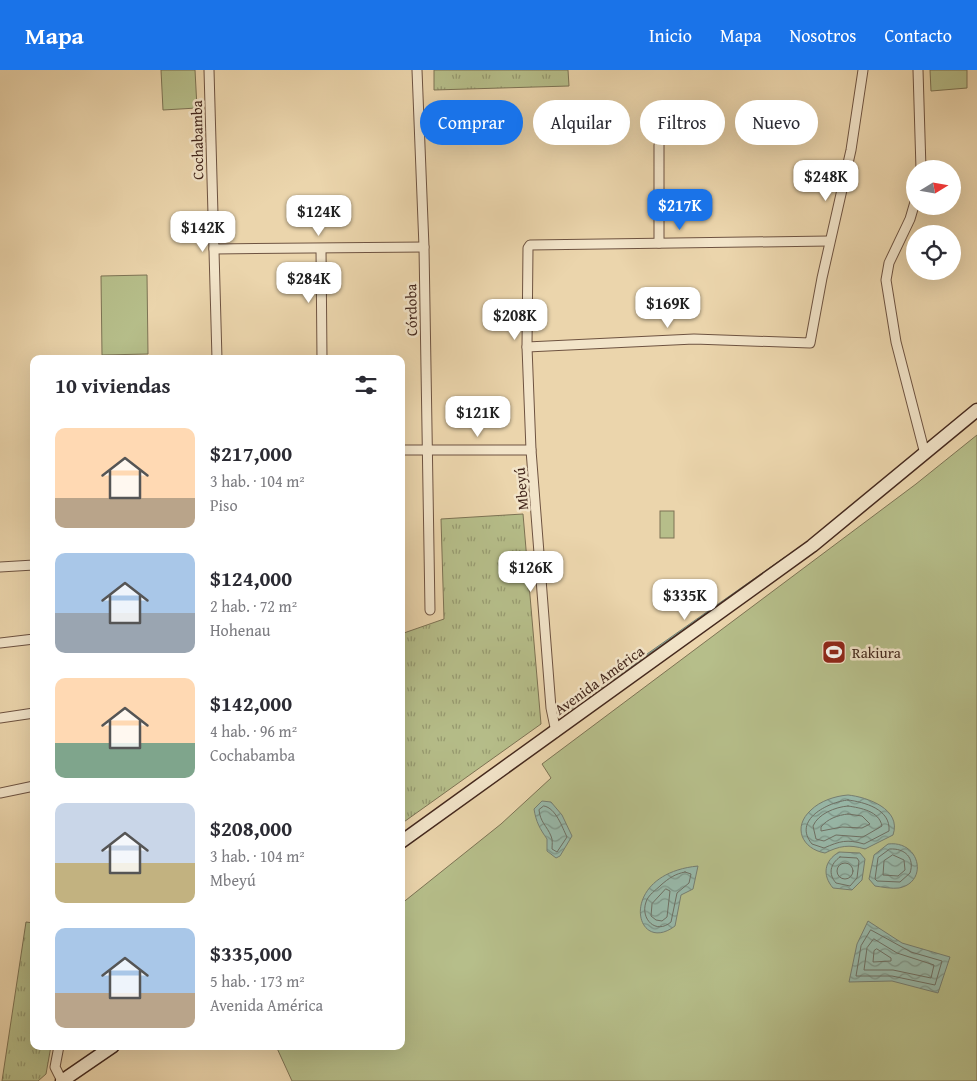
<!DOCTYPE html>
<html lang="es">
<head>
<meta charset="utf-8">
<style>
  body { margin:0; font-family:"Gentium Book Plus",serif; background:#f7f7f7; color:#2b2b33; height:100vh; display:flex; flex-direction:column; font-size:19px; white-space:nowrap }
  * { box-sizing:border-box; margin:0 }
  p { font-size:16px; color:#7c7c81 }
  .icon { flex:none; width:28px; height:28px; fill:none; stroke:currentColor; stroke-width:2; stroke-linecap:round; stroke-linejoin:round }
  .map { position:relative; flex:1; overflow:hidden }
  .sheet { position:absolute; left:30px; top:285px; width:375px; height:695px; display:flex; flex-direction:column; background:#fff; border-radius:10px; box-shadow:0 5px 20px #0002 }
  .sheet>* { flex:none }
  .banner { position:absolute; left:420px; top:30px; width:475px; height:45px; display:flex; gap:10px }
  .needle { width:32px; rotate:79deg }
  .buttons { position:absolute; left:906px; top:90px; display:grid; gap:10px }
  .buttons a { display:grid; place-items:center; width:55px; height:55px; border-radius:50%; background:#fff; box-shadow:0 5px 20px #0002; font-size:25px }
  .price { position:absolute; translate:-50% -42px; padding:0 11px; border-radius:10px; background:#fff; color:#222; font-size:16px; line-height:32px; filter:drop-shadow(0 1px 2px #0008) }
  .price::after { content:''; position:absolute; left:50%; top:30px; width:15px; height:11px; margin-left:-8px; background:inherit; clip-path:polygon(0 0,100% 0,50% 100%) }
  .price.active { background:#1a73e8; color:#fff }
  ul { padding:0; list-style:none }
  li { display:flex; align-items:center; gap:15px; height:125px; padding:0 25px }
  li span { display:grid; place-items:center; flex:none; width:140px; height:100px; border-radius:10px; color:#555 }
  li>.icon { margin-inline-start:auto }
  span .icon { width:60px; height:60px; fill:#fffc; stroke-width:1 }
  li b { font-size:21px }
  h2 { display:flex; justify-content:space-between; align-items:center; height:60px; padding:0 25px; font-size:21px }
  .pill { padding:0 18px; border-radius:22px; background:#fff; box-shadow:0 5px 20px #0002; font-size:18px; line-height:45px }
  .pill.active { background:#1a73e8; color:#fff }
  header { display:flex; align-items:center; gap:30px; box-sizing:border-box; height:70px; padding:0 25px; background:#1a73e8; color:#fff }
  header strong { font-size:24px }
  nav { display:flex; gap:28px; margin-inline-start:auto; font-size:18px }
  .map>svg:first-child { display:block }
</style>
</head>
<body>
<header>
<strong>Mapa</strong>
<nav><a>Inicio</a><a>Mapa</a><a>Nosotros</a><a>Contacto</a></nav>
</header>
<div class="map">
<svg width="977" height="1011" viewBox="0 0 977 1011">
  <defs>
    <pattern id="grass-tufts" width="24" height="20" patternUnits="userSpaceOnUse" patternTransform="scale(1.25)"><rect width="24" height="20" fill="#b6be8a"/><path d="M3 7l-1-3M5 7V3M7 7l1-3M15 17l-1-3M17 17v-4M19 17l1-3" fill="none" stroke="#969a70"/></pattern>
    <pattern id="water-waves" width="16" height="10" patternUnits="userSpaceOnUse" patternTransform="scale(1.25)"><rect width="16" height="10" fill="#98b9aa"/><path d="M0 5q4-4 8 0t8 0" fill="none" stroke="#7e968a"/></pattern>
  </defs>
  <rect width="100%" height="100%" fill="#ebd5ac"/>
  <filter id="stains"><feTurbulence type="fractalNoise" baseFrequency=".004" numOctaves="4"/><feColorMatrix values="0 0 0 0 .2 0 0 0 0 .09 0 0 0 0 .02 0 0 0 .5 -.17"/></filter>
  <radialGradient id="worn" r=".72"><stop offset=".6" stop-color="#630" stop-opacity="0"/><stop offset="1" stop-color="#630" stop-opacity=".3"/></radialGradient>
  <!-- grass -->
  <g fill="url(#grass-tufts)" stroke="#7d7354">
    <polygon points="434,0 568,0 569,16 434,20"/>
    <polygon points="523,444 541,654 401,754 401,564 444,549 441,449"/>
    <polygon points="26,852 34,853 34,976 51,976 46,1004 38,1011 2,1011"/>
  </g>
  <!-- pitch -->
  <g fill="#b6be8a" stroke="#7d7354">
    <polygon points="161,0 195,0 197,38 163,40"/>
    <polygon points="930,0 967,0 967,18 931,21"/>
    <polygon points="147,205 148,284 102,285 101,206"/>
    <polygon points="977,365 977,1011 292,1011 276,976 401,976 401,834 501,754 551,708 542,694 916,414"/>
    <rect x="660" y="441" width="14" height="27"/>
  </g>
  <!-- water -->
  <g fill="url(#water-waves)" stroke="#767f72">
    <polygon points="785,487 785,488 564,644 563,643"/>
    <path d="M848,725C867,727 902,739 893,765L865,779C849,774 839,776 825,783C802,779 792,757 811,740C820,731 835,726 848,725Z"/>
    <path d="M542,731L551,732L562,745L572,766L560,786L556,788L547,781V769C540,759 536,752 534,739Z"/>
    <path d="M888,774C920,770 929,812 899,818C892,819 882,817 875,816L869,809L874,785Z"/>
    <path d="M839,782L860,783L865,789L862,810L852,820L833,818C822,805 824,791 839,782Z"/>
    <path d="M698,796L693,819L681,825L675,856C634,887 616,804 698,796Z"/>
    <polygon points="868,851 902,873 950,887 938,923 892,911 849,912 857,874"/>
  </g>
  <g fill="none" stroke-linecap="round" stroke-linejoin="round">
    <!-- shore -->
    <g stroke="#6e7064" stroke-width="1">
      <path d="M848,730C864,732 891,739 889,761L864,774C847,769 840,771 824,778L812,774C792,750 828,732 848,730Z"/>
      <path d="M544,736C556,738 562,757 567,767L557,782L552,779C552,775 553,770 551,766C547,756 540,752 539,740Z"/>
      <path d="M848,736C861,738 879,741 882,756L863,767L836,765L824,771L816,769L813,756C818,744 835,737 848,736Z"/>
      <path d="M848,744L862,746L870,754L862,758L842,757L821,761V757C827,749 838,745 848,744Z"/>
      <path d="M890,779C905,778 915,788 910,803L900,812L877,811L875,809L878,788Z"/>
      <polygon points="893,785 904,790 905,800 898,806 883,805 884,791"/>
      <path d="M840,787L857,788L859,791L857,808L850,816L836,813C828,804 830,794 840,787Z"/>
      <circle cx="845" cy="801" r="8"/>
      <path d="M685,802L691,804L689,813L677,823L671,852C656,865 640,849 646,832C648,825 656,820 661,815C669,808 675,804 685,802Z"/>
      <polygon points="666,819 670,821 667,847 662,851 656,850 651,846 652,834"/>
      <polygon points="871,860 911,882 942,891 935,915 892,906 856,906 861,876"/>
      <polygon points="874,869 897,883 934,895 931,908 893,900 864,900 867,878"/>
      <polygon points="877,879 891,888 891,891 873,892 874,881"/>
    </g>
    <!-- minor casing -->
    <g stroke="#6e5341" stroke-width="11">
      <g id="minor">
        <polyline points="209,0 217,289"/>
        <polyline points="417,0 424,177 430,540"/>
        <polyline points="918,0 921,99"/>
        <polyline points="915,132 910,149 889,193 886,210 896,272 925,384"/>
        <polyline points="659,173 659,75"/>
        <polyline points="214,179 424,177"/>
        <polyline points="321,179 322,289"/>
        <polyline points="527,277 694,269 810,273 822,208 851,80 863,0"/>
        <polyline points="401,380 531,380"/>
        <polyline points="0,497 34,495"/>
        <polyline points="0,573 34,569"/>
        <polyline points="0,648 34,643"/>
        <polyline points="556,662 551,638 531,380 527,277 528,178 530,175 829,171"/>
        <polyline points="0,723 34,716"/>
        <polyline points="59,976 55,997 62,1011"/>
      </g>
    </g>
    <!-- secondary casing -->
    <g stroke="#44281d" stroke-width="15">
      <g id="secondary">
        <polyline points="401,772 812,476 977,340"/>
        <polyline points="62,1011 113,976"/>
      </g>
    </g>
    <!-- minor -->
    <use href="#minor" stroke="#f2e4c9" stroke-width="9"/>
    <!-- secondary -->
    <use href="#secondary" stroke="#f2e4c9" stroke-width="12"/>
  </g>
  <!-- icons -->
  <defs>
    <g id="stadium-square" transform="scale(1.25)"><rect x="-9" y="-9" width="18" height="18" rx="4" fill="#8f2418" stroke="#f2e4c9"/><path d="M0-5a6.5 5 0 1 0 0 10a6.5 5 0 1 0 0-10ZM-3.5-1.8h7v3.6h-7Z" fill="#fff"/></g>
  </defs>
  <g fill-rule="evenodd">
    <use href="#stadium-square" x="834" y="582"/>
  </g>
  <g text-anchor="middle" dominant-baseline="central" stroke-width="5" stroke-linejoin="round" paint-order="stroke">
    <!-- street labels -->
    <g font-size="15" fill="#44281d" stroke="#f2e4c9">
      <text transform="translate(197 70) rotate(-91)">Cochabamba</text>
      <text transform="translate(411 240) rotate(-91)">Córdoba</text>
      <text transform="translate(521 419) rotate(-95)">Mbeyú</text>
      <text transform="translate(599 610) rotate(-36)">Avenida América</text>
    </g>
    <!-- poi labels -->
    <g font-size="15" fill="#44281d" stroke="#f2e4c9" text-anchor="start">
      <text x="852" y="582">Rakiura</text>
    </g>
  </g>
  <rect width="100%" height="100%" filter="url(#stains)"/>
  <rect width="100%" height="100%" fill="url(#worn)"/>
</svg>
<div class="buttons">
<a><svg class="needle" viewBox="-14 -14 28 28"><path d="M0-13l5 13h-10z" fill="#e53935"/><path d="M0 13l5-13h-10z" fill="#7c7c81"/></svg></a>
<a><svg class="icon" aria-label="locate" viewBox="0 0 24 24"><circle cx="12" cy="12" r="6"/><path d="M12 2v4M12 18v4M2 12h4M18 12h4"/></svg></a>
</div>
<b class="price" style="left:826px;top:132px">$248K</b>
<b class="price active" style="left:680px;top:161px">$217K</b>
<b class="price" style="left:319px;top:167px">$124K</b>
<b class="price" style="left:203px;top:183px">$142K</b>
<b class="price" style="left:309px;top:234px">$284K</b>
<b class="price" style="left:668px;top:259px">$169K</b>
<b class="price" style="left:515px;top:271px">$208K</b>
<b class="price" style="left:478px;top:368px">$121K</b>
<b class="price" style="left:531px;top:523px">$126K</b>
<b class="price" style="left:685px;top:551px">$335K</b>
<div class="banner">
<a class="pill active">Comprar</a>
<a class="pill">Alquilar</a>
<a class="pill">Filtros</a>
<a class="pill">Nuevo</a>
</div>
<section class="sheet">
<h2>10 viviendas<svg class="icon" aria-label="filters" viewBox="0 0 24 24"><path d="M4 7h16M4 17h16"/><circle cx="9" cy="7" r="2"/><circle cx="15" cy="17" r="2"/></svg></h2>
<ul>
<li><span style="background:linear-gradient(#ffd9b3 70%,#b9a48a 0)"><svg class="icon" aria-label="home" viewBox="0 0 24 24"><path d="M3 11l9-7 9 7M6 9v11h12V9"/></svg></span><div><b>$217,000</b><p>3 hab. · 104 m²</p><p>Piso</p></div></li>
<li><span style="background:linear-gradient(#a9c7e8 60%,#9aa5b1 0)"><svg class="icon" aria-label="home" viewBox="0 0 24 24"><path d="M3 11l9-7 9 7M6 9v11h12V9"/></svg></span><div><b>$124,000</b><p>2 hab. · 72 m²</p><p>Hohenau</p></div></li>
<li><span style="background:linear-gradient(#ffd9b3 65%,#7fa58c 0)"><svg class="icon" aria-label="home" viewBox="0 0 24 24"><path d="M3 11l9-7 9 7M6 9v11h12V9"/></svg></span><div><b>$142,000</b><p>4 hab. · 96 m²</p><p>Cochabamba</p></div></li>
<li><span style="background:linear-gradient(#c9d6e8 60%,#c2b280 0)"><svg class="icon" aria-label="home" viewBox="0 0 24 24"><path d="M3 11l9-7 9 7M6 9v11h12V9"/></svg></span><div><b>$208,000</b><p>3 hab. · 104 m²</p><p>Mbeyú</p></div></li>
<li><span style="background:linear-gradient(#a9c7e8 65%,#b9a48a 0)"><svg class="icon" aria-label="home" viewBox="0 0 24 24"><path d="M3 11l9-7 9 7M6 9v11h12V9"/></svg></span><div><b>$335,000</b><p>5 hab. · 173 m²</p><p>Avenida América</p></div></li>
</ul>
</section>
</div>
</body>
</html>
